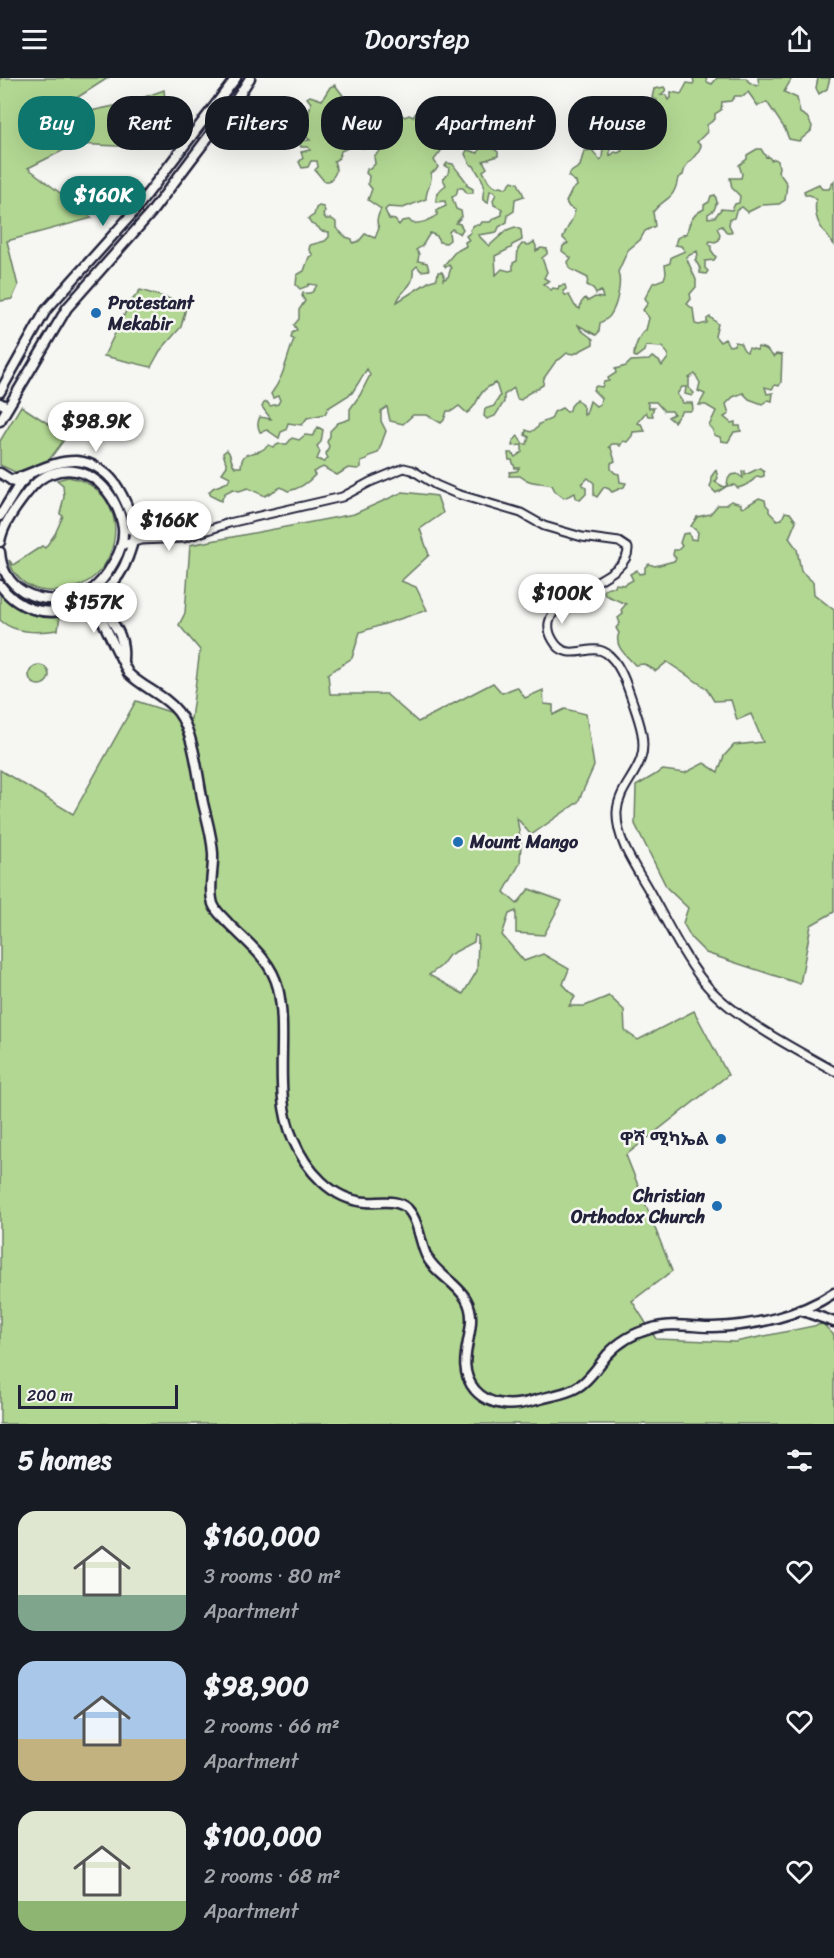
<!DOCTYPE html>
<html lang="en">
<head>
<meta charset="utf-8">
<style>
  body { margin:0; font-family:Sriracha,"Noto Sans Ethiopic",sans-serif; background:#20242c; color:#f1f3f6; height:100vh; display:flex; flex-direction:column; font-size:22px; white-space:nowrap }
  * { box-sizing:border-box; margin:0 }
  p { font-size:20px; color:#9ea1a6 }
  .icon { flex:none; width:33px; height:33px; fill:none; stroke:currentColor; stroke-width:2; stroke-linecap:round; stroke-linejoin:round }
  .map { position:relative; height:1346px; overflow:hidden }
  .details { display:flex; flex-direction:column; background:#171b24; flex:1 }
  .details>* { flex:none }
  .guide { position:absolute; left:18px; top:18px; width:798px; height:54px; display:flex; gap:12px }
  .scale { position:absolute; left:18px; bottom:15px; width:160px; box-sizing:border-box; padding-left:6px; border:3px solid #22223b; border-top:0; font-size:16px; line-height:21px; white-space:nowrap; color:#22223b; -webkit-text-stroke:4px #f6f6f2; paint-order:stroke }
  .price { position:absolute; translate:-50% -51px; padding:0 14px; border-radius:21px; background:#fff; color:#222; font-size:20px; line-height:39px; filter:drop-shadow(0 2px 3px #0008) }
  .price::after { content:''; position:absolute; left:50%; top:36px; width:18px; height:14px; margin-left:-9px; background:inherit; clip-path:polygon(0 0,100% 0,50% 100%) }
  .price.current { background:#0f766e; color:#fff }
  ul { padding:0; list-style:none }
  li { display:flex; align-items:center; gap:18px; height:150px; padding:0 18px }
  li span { display:grid; place-items:center; flex:none; width:168px; height:120px; border-radius:18px; color:#555 }
  li>.icon { margin-inline-start:auto }
  span .icon { width:72px; height:72px; fill:#fffc; stroke-width:1 }
  li b { font-size:26px }
  h2 { display:flex; justify-content:space-between; align-items:center; height:72px; padding:0 18px; font-size:26px }
  .pill { padding:0 21px; border-radius:24px; background:#171b24; box-shadow:0 6px 24px #0002; font-size:21px; line-height:54px }
  .pill.current { background:#0f766e; color:#fff }
  header { display:flex; justify-content:space-between; align-items:center; height:78px; padding:0 18px; background:#171b24; font-size:27px; font-weight:600 }
  .map>svg:first-child { display:block }
</style>
</head>
<body>
<header><svg class="icon" aria-label="menu" viewBox="0 0 24 24"><path d="M4 6h16M4 12h16M4 18h16"/></svg>Doorstep<svg class="icon" aria-label="share" viewBox="0 0 24 24"><path d="M12 15V3M7 8l5-5 5 5M5 13v7h14v-7"/></svg></header>
<div class="map">
<svg width="834" height="1346" viewBox="0 0 834 1346">
  <rect width="100%" height="100%" fill="#f6f6f2"/>
  <filter id="ink" filterUnits="userSpaceOnUse"><feTurbulence type="fractalNoise" baseFrequency=".0167" numOctaves="2"/><feDisplacementMap in="SourceGraphic" scale="12" xChannelSelector="R" yChannelSelector="G"/><feConvolveMatrix kernelMatrix="1 2 1 2 8 2 1 2 1" color-interpolation-filters="sRGB"/></filter>
  <g filter="url(#ink)">
    <!-- green -->
    <g fill="#b2d792" stroke="#6a7c66" stroke-width="1.5" fill-rule="evenodd">
      <polygon points="0,0 108,0 39,44 128,25 164,12 167,39 138,69 76,66 28,90 92,140 7,163 18,208 12,221 0,223"/>
      <path d="M693,0H706L707,4L712,6L717,0H746L749,4L756,8L759,7L758,0H792L784,14L797,20L800,35L807,39L812,48L811,53L799,63L789,61L785,51L767,24L758,28L748,14L744,18H735L731,23L722,24L721,32L715,36V41L707,47V54L697,64L701,68C695,83 686,81 683,97L678,100C674,124 664,119 653,134L655,148L645,153L640,162L628,172L618,194C622,204 617,227 611,236C609,241 604,242 600,245L599,254L596,257L578,247L581,252L593,261V266L574,276L567,275L560,281L556,283L544,300L543,307L527,316L521,322L517,321L514,310L504,317V324L495,338L487,341L484,338L485,331L494,328L500,318L496,305C474,314 481,326 467,335L459,328L452,333H447L444,342L441,345L427,337H413L403,346L390,343L387,329L381,333V343L386,353L378,375L369,378L367,382L361,384V389L358,391L348,390L337,397L323,389L313,394L315,397C308,405 298,411 288,413L281,409L265,418L248,410L239,413L233,411L225,415L221,423L211,418L209,414L213,410L228,404L230,399L222,395L227,388L223,375L227,372C232,377 230,384 235,389H241C242,373 249,377 260,373C263,372 266,369 269,367L273,369L279,366H287L292,360L299,362L305,357L313,358L318,349L323,352L321,364L317,368L320,374L317,381L324,384L328,380L326,376L329,368L327,364L330,358V353L338,345L350,341V331L360,317L370,297L367,291L352,315L328,330L325,336L307,340L302,347L288,345L286,352L281,354L279,360L267,352L260,354C257,348 257,344 260,339L271,341L262,329L264,325L267,324L270,328L278,326L280,322L278,318L273,320L271,316C284,299 286,282 294,261L291,260L292,255L297,252L294,247L299,241V232L305,223L302,218L303,215C311,216 313,215 317,207L309,206L308,208L300,211L296,207L297,197L304,193L309,179L313,177L309,172L310,167L325,163L329,159V154L321,153L318,149L311,146L308,141L314,137L316,130L319,128L323,129L325,133L323,137L326,141H332L336,144V150L346,159L352,161L353,165L359,163L365,156L375,160L379,150C375,143 378,138 381,131L368,122L372,111L368,106L369,98L366,95L367,91H370L375,86L374,78L380,73L377,67L379,64L377,57L371,58V64L365,70L352,68L341,73L339,80L334,83C338,92 336,97 329,103H324L315,92L318,89L317,83H311L308,89L302,90L299,84L303,80L301,74L310,72L308,69H301L300,66L302,63L310,62L304,57L311,25L307,20L310,18L322,22L330,9L335,7L348,24H353L363,21L370,29L371,37L365,43L373,41L374,45L379,44V47L388,46L395,37L400,36L405,39L409,37L413,39L416,35L422,39C423,51 439,57 441,73L434,82L438,89L436,92L431,95C433,104 426,111 426,121L403,130L388,129L385,132L389,141L395,142L399,147L402,143L409,142L412,145C421,146 430,142 437,137V132L446,128L445,123L436,124C435,116 440,111 446,107L443,101L448,96L449,90L445,88L447,85L453,86C457,93 463,98 467,105L466,107L473,111V115H467L463,110H458L456,117L452,119L456,131L461,133L462,138L456,145L460,146L463,151L460,156L452,151L449,154L450,162L446,165L439,164L437,158L430,155L422,168L416,172L419,176L418,183L427,185L429,192L421,193L417,188L413,192C415,209 401,211 397,224L430,203L437,201L438,194H442L444,198L443,202L448,199L451,190L449,187L446,189L444,187L455,174L466,168L465,164L469,162L466,158L471,154L470,152L474,147H480L482,144H490L493,141L502,137V131L494,127L493,122L496,116L494,113H490L488,125L483,122C482,116 485,112 484,107C483,100 477,95 474,88L470,86L465,76L467,72L478,75L479,72L472,60L476,59L498,74V78L483,83L487,90L483,93L489,104L496,109L501,108L506,110L512,103L518,105L524,118L515,121L514,133L508,137L507,144L499,149L497,154L478,157L489,168L507,152L515,149L521,152L522,162L512,167L511,170L495,178L496,197L502,191L509,193L513,192V185L517,183L518,171L522,166L529,167L534,164L536,168V173L541,170L547,171V176L542,180L547,194L544,200L549,203L543,206L551,212L553,210L558,211L559,208L565,207L566,211L563,213L565,217H569L575,228L580,231L581,225L585,220L588,223L595,219L603,220L601,213L596,216L593,210L587,207L588,200L570,191L568,184L571,180L562,173L563,168L568,165L563,160C566,150 574,142 575,132L569,129L566,124L572,112L577,108L576,104L568,98L571,94L580,88L584,73L592,72L600,82L602,80L603,70L607,69L610,72V78L615,74L618,75L622,73L620,70L623,65L634,66L635,64L630,60V53L636,50L643,40H647L650,43L649,48L653,47L657,39L662,36L655,30L657,22L652,20L654,11L664,9L666,12L661,17H666L668,22L671,20V14L681,16L687,5L693,6L694,4Z"/>
      <polygon points="818,0 830,0 827,11 819,16 816,10"/>
      <path d="M757,71H761L766,79L768,78L771,82L775,81L778,83L779,90L778,93L787,106L785,122L779,126L762,127L748,134L742,129L736,133L734,140L730,141L729,147L732,153L731,155H727L722,148L717,150L720,156L719,162L715,164L710,163L709,165L711,168V172L716,179L714,182L705,183V190L708,193L706,196L700,195V190L695,182L698,177L697,173L686,179L696,202V209L690,216L691,221L687,226L693,231L695,246L699,247L707,245V241L710,239L718,246L715,258L720,264L725,261L729,268L734,267L735,264L740,265L744,272L747,274L749,270L757,272L758,269L766,271L774,279L776,276L782,277L781,304L779,308L775,307L772,311L765,309L767,316L773,315L772,323L768,322L762,326L749,321L743,315L733,319L726,326L729,336L724,339L731,345L735,344V348H740L741,353L734,354L728,364L721,363L720,359L714,357L713,352L709,348L716,333L706,327H699L705,316L698,313L700,305L695,296L689,300V310L694,315L692,318L685,316L686,309H682L677,316L683,325H692L693,331L690,333H682L674,344L668,339L674,336L672,333H664L656,324H647L649,330H654L652,334L653,338H648L646,334L637,345L641,346L645,353L633,354L632,358L627,364L623,363L620,368L618,366H612L609,369L611,370L615,383L611,385V391L615,395L619,396L620,404L626,405L624,409L612,414L609,411L604,409L597,419L594,417V405L588,400L582,406L586,410V416L580,422L576,420L575,415L564,420L555,413L552,407C541,404 529,406 520,398H509L510,394L517,393L519,390H515L512,382H509L508,375H512L515,379L522,374V367L512,368L513,363L518,358L523,366H527L529,359L525,357L526,352L531,354L538,349L539,346L551,341L554,334L562,330L567,334L570,332L571,328L577,321L584,330V337L586,336L590,323L596,328L600,326L601,320L593,312L596,308L602,309L604,304L609,303L608,300L616,295L615,291L626,288L631,283L649,282L652,279L659,283L662,288L668,280V276L662,269L646,268L644,273L636,279L634,278C634,271 639,256 646,252L649,240L643,232L648,225L645,220L653,205L664,201L666,195L665,187L670,185L671,179L685,173L681,168L675,167L677,160L687,155C689,144 693,136 704,131V127L709,124L711,118L715,117L717,124L714,132L708,136V140L715,139L721,131L732,132L735,126L739,125L740,118L732,110L730,100H741L742,96L739,87L747,81V77Z"/>
      <path d="M834,103V167C822,151 813,143 816,122L810,117H805L804,113L819,106L822,111H829Z"/>
      <polygon points="140,212 187,226 181,249 160,273 151,289 104,278 130,225"/>
      <polygon points="21,328 67,358 49,382 31,391 15,394 0,387 0,363"/>
      <path d="M760,390L764,394V398L761,399L757,398C753,403 745,408 738,410L734,407L727,408L716,415L710,409L712,403L711,399L716,392L718,400L715,404L724,409L727,407L728,401L731,397L737,396L743,400L742,394L745,393V397Z"/>
      <path d="M68,399C144,412 122,526 40,512C25,509 12,496 9,482L13,487L42,468L45,470L55,456L63,438L60,436L64,419L63,407L57,402Z"/>
      <path d="M403,414L437,418L443,435L420,451L429,477L401,503L416,509L427,532L360,554L352,580L328,596L330,616H386L418,644L493,605L502,615L517,609L525,620L543,612L544,626L553,627V637L565,631L586,636L594,688L578,724L531,757L517,740L521,765L520,785L504,814L517,826L529,811L562,823L544,857L516,855V833L509,836L502,857L524,883L543,876L569,891L563,906L575,919L569,928H585L609,918L624,932L625,953L638,962L694,933L728,997L626,1077L672,1193L632,1223L656,1261L735,1264L823,1246L834,1257V1346H0V692L73,736L136,623L191,641L200,572L179,547L185,535L190,467L354,436ZM475,857L478,859L477,893L463,916L429,897L441,888L449,877L474,864Z"/>
      <path d="M759,420L765,422L766,427L769,430V434L777,442L782,441L785,434L790,435L796,443L789,460L797,471L801,493L813,504L814,516L834,532V834L811,847L800,906L706,875L692,861L683,845L688,830L667,810L635,746L636,708L663,692L685,695L704,685L718,694L724,678L734,667L763,664L751,636L737,642L731,622L714,623L706,610L667,584L656,593L644,586L635,587C627,578 613,568 619,555L616,550L620,545L618,540L623,536L621,532L626,526L605,517L604,512L609,509H615L616,506L624,507L633,502L630,496L637,492L639,496L645,495V489L649,486L655,488L674,483L676,480L673,477L674,472H678L682,468L680,465L683,456L689,455L691,461L697,462L698,454L691,448L697,439L710,436L718,427H725L731,423L741,426V429L743,430Z"/>
      <path d="M0,511C19,531 32,537 60,538L58,552C39,555 15,556 0,542Z"/>
      <circle cx="39" cy="597" r="10"/>
    </g>
    <g fill="none" stroke-linecap="round" stroke-linejoin="round">
      <!-- tertiary casing -->
      <g stroke="#22223b" stroke-width="11">
        <g id="tertiary">
          <polyline points="130,452 142,455 189,450 205,451"/>
          <path d="M122,467L141,462L184,460L229,445L342,419L370,404L404,390L412,392L436,407L457,416L521,435L544,448L582,459L619,464L628,470C630,501 555,511 549,545C548,551 550,557 553,562C567,587 590,564 606,575C620,584 627,608 632,622C638,640 647,662 641,680C635,699 618,713 617,734C616,761 634,787 647,809C665,840 681,875 703,903C730,938 795,971 834,993"/>
        </g>
      </g>
      <!-- secondary casing -->
      <g stroke="#22223b" stroke-width="13">
        <g id="secondary">
          <polyline points="0,314 46,232 132,136 236,0"/>
          <polyline points="0,325 8,329"/>
          <polyline points="0,343 67,230 150,136 234,25 250,0"/>
          <polyline points="0,395 16,405"/>
          <polyline points="0,438 19,407 28,398"/>
          <path d="M0,464C2,450 10,438 18,427C26,416 36,401 50,396C88,381 118,416 123,450C124,462 120,474 114,484C107,497 99,508 87,515C82,518 75,519 70,520C36,526 3,512 0,474"/>
          <path d="M0,507C36,557 110,531 128,479C131,470 135,462 134,452C132,438 125,422 118,410C110,396 93,384 77,383C53,382 33,396 11,402"/>
          <path d="M97,515C104,542 126,548 123,582"/>
          <path d="M85,516L96,530L128,595C143,610 165,617 178,634C194,655 198,699 203,725C207,742 212,758 213,775C214,792 208,809 213,826C216,834 223,839 229,846C248,865 272,883 278,910C289,959 272,1014 293,1061C306,1092 332,1122 366,1124C378,1125 393,1121 404,1128C419,1138 419,1164 427,1179C436,1196 456,1204 466,1221C483,1250 450,1282 475,1312C482,1320 493,1325 503,1326C516,1328 528,1324 540,1321C555,1317 570,1315 582,1306C592,1298 599,1287 607,1277C618,1265 634,1255 650,1251C670,1244 692,1249 713,1249C754,1248 799,1238 834,1215"/>
          <polyline points="800,1232 834,1244"/>
        </g>
      </g>
      <!-- tertiary -->
      <use href="#tertiary" stroke="#f6f6f2" stroke-width="7"/>
      <!-- secondary -->
      <use href="#secondary" stroke="#f6f6f2" stroke-width="8"/>
    </g>
  </g>
  <!-- markers -->
  <g fill="#1f6fb2" stroke="#f6f6f2" stroke-width="2">
    <circle cx="96" cy="235" r="6"/>
    <circle cx="458" cy="764" r="6"/>
    <circle cx="721" cy="1061" r="6"/>
    <circle cx="717" cy="1128" r="6"/>
  </g>
  <g text-anchor="middle" dominant-baseline="central" stroke-width="5" stroke-linejoin="round" paint-order="stroke">
    <!-- poi labels -->
    <g font-size="18" font-weight="bold" fill="#22223b" stroke="#f6f6f2" text-anchor="start">
      <text x="108" y="225">Protestant<tspan x="108" dy="21">Mekabir</tspan></text>
      <text x="470" y="764">Mount Mango</text>
      <text x="709" y="1061" text-anchor="end">ዋሻ ሚካኤል</text>
      <text x="705" y="1118" text-anchor="end">Christian<tspan x="705" dy="21">Orthodox Church</tspan></text>
    </g>
  </g>
</svg>
<div class="scale">200 m</div>
<b class="price current" style="left:103px;top:149px">$160K</b>
<b class="price" style="left:96px;top:375px">$98.9K</b>
<b class="price" style="left:169px;top:474px">$166K</b>
<b class="price" style="left:562px;top:547px">$100K</b>
<b class="price" style="left:94px;top:556px">$157K</b>
<div class="guide">
<a class="pill current">Buy</a>
<a class="pill">Rent</a>
<a class="pill">Filters</a>
<a class="pill">New</a>
<a class="pill">Apartment</a>
<a class="pill">House</a>
</div>
</div>
<section class="details">
<h2>5 homes<svg class="icon" aria-label="filters" viewBox="0 0 24 24"><path d="M4 7h16M4 17h16"/><circle cx="9" cy="7" r="2"/><circle cx="15" cy="17" r="2"/></svg></h2>
<ul>
<li><span style="background:linear-gradient(#dfe7d0 70%,#7fa58c 0)"><svg class="icon" aria-label="home" viewBox="0 0 24 24"><path d="M3 11l9-7 9 7M6 9v11h12V9"/></svg></span><div><b>$160,000</b><p>3 rooms · 80 m²</p><p>Apartment</p></div><svg class="icon" aria-label="heart" viewBox="0 0 24 24"><path d="M12 20l-8-8c-3-5 5-10 8-4 3-6 11-1 8 4z"/></svg></li>
<li><span style="background:linear-gradient(#a9c7e8 65%,#c2b280 0)"><svg class="icon" aria-label="home" viewBox="0 0 24 24"><path d="M3 11l9-7 9 7M6 9v11h12V9"/></svg></span><div><b>$98,900</b><p>2 rooms · 66 m²</p><p>Apartment</p></div><svg class="icon" aria-label="heart" viewBox="0 0 24 24"><path d="M12 20l-8-8c-3-5 5-10 8-4 3-6 11-1 8 4z"/></svg></li>
<li><span style="background:linear-gradient(#dfe7d0 75%,#8fb573 0)"><svg class="icon" aria-label="home" viewBox="0 0 24 24"><path d="M3 11l9-7 9 7M6 9v11h12V9"/></svg></span><div><b>$100,000</b><p>2 rooms · 68 m²</p><p>Apartment</p></div><svg class="icon" aria-label="heart" viewBox="0 0 24 24"><path d="M12 20l-8-8c-3-5 5-10 8-4 3-6 11-1 8 4z"/></svg></li>
</ul>
</section>
</body>
</html>
